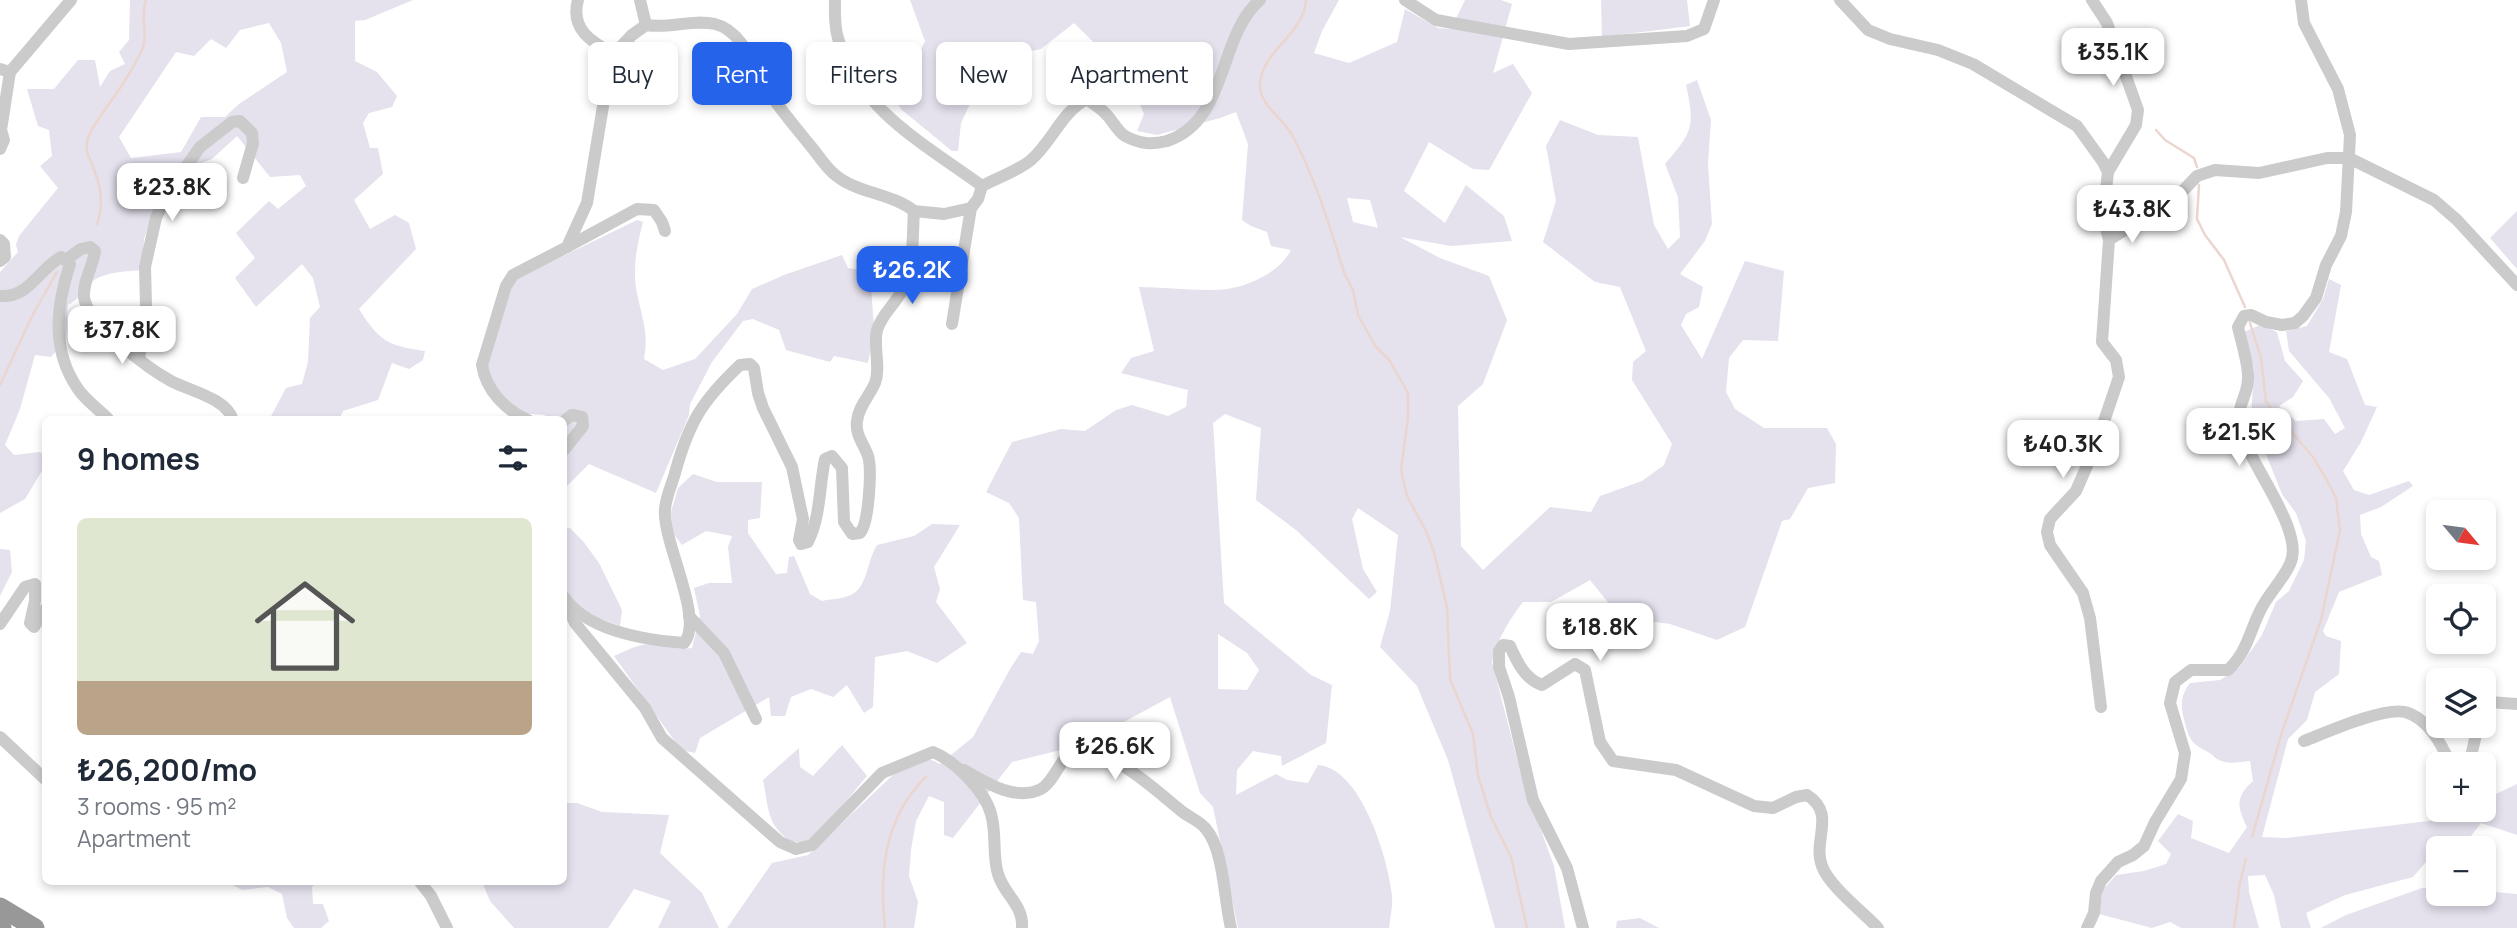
<!DOCTYPE html>
<html lang="en">
<head>
<meta charset="utf-8">
<style>
  body { margin:0; font-family:Manrope,sans-serif; background:#f2f2f3; color:#1f2937; height:100vh; display:flex; flex-direction:column; font-size:26px; white-space:nowrap }
  * { box-sizing:border-box; margin:0 }
  p { font-size:23px; color:#747a83 }
  .icon { flex:none; width:38px; height:38px; fill:none; stroke:currentColor; stroke-width:2; stroke-linecap:round; stroke-linejoin:round }
  .map { position:relative; flex:1; overflow:hidden }
  .panel { position:absolute; left:42px; top:416px; width:525px; height:469px; display:flex; flex-direction:column; background:#fff; border-radius:10px; box-shadow:0 4px 10px #0003 }
  .panel>* { flex:none }
  .top-card { position:absolute; left:588px; top:42px; width:665px; height:63px; display:flex; gap:14px }
  .needle { width:46px; rotate:119deg }
  .fabs { position:absolute; left:2426px; top:500px; display:grid; gap:14px }
  .fabs a { display:grid; place-items:center; width:70px; height:70px; border-radius:10px; background:#fff; box-shadow:0 4px 10px #0003; font-size:35px }
  .price { position:absolute; translate:-50% -60px; padding:0 16px; border-radius:14px; background:#fff; color:#222; font-size:23px; line-height:46px; filter:drop-shadow(0 2px 4px #0008) }
  .price::after { content:''; position:absolute; left:50%; top:42px; width:21px; height:16px; margin-left:-10px; background:inherit; clip-path:polygon(0 0,100% 0,50% 100%) }
  .price.current { background:#2563eb; color:#fff }
  ul { padding:0; list-style:none }
  li { display:grid; align-content:center; gap:14px; height:371px; padding:0 35px }
  li+li { border-top:2px solid #e0e1e3 }
  li span { display:grid; place-items:center; height:217px; border-radius:10px; color:#555 }
  li>.icon { margin-inline-start:auto }
  span .icon { width:126px; height:126px; fill:#fffc; stroke-width:1 }
  li b { font-size:30px }
  h2 { display:flex; justify-content:space-between; align-items:center; height:84px; padding:0 35px; font-size:30px }
  .pill { padding:0 24px; border-radius:10px; background:#fff; box-shadow:0 4px 10px #0003; font-size:24px; line-height:63px }
  .pill.current { background:#2563eb; color:#fff }
  .map>svg:first-child { display:block }
</style>
</head>
<body>
<div class="map">
<svg width="2517" height="928" viewBox="0 0 2517 928">
  <rect width="100%" height="100%" fill="#fff"/>
  <!-- green -->
  <g fill="#e5e1ed" fill-rule="evenodd">
    <path d="M130,0H413L365,20L355,21V61L377,72L397,96L392,107L369,113L363,123L370,148H378L383,174L354,200L370,229L395,215L409,223L416,249L359,309C379,341 388,346 425,351L423,360L409,369L392,363L378,400L343,411L339,420H269L286,388L302,384L308,362L310,318L320,307L313,278L302,264L256,307L235,278L255,258L236,233L269,201L278,209L306,186L300,175L270,177L237,136L212,159L185,169L156,205L144,239L143,270C128,271 104,272 93,281C84,289 79,300 68,305L66,339L51,357L35,355L20,409L5,445L14,455L40,452L45,456V466L25,499L0,513V272L18,252L16,245L19,236L58,188L40,166L52,156L49,130L38,126L27,89H54L78,60H95L100,87L110,71L125,64L119,52L129,40ZM269,23L281,43L287,72L239,104L225,117H201L181,152L131,158L119,137L176,52L194,56L211,39L226,48L240,30Z"/>
    <path d="M910,0H1339L1322,31L1314,53L1349,63L1397,42L1405,9L1438,28L1451,29L1465,0H1501L1512,4L1493,73L1513,64L1532,93L1489,170L1473,169L1429,142L1404,191L1445,223L1466,185L1504,216L1512,241L1451,246L1400,237L1440,258L1489,276L1507,320L1483,384L1458,406L1461,546L1483,570L1550,507L1591,512L1600,496L1642,481L1664,465L1672,444L1632,380L1633,362L1646,351L1620,287L1595,282L1543,242L1556,201L1546,146L1560,120L1598,135L1638,137L1654,225L1668,249L1680,237L1678,197L1665,164C1693,132 1695,126 1686,85L1697,80L1711,120L1708,164L1712,224L1705,241L1680,274L1703,287L1699,307L1686,314L1681,325L1702,359L1745,261L1784,271L1778,341L1743,340L1729,358L1726,392L1735,409L1764,428H1827L1836,444L1835,483L1808,488L1790,519L1782,521L1745,627L1717,640L1670,624L1648,621L1637,604L1611,606L1590,580L1551,602H1523C1509,620 1497,640 1492,662L1522,778L1554,866L1565,928H1495L1448,760L1417,686L1380,647L1390,611L1398,535L1358,508L1352,519L1363,569L1377,592L1369,599L1296,530L1256,500L1261,428L1225,414L1213,423L1224,603L1311,675L1332,685L1326,743L1282,766L1281,756L1253,751L1237,770L1236,795L1276,774L1287,780L1308,783L1318,765C1361,768 1388,858 1392,895C1393,906 1390,918 1389,928H1238L1213,807L1200,793L1170,697L1109,730L1097,741L1012,762L953,838L944,835V802L929,796L916,821L911,850L909,876L918,902L914,928H727L772,863L808,855L895,773L927,758L940,764L973,737L1010,669L1021,652L1033,654L1039,641L1036,602L1023,600L1019,518L1009,503L986,492L1012,442L1061,429L1085,431L1116,410L1132,405L1168,416L1186,407L1188,390L1121,373L1131,358L1154,351L1139,287C1165,287 1202,292 1227,289C1250,286 1281,271 1291,250L1271,246L1267,232L1251,226L1242,220L1248,144L1236,112L1220,118L1157,135L1137,131L1144,114L1129,77L1074,23L1041,49L1011,55L976,91L961,123L958,151H952L902,110L847,42L883,51L902,60L919,54L925,41ZM1347,198L1370,200L1378,228L1353,222ZM1218,634L1247,653L1259,670L1247,690L1218,689Z"/>
    <polygon points="1601,0 1687,0 1690,26 1602,37"/>
    <polygon points="2517,211 2517,269 2490,238"/>
    <path d="M637,220L643,222C637,245 632,269 637,293C642,319 649,331 644,359L663,370L695,359L737,314L752,289L784,275L842,255L848,268L870,272L874,328L868,363L834,356L830,362L786,350L779,330L753,319L743,321L712,362L690,404L689,415L656,493L589,464L564,489V420H543L545,415L519,413L496,392L487,365L514,280Z"/>
    <path d="M2329,279L2341,285L2329,352L2347,359L2365,405L2377,407L2361,442L2343,471L2354,490L2369,495L2409,481L2413,486L2381,507L2360,515L2361,534L2371,557L2379,561L2382,575L2339,592L2323,631L2326,636L2341,641L2339,674L2315,692L2307,720L2288,739L2262,837L2286,838L2429,821L2458,810H2483V800L2517,784V835L2481,823L2461,849H2438V855L2431,856L2413,877L2345,895L2306,913L2311,928H2281L2274,895L2265,875L2248,876L2249,892L2259,928H2181L2170,922L2152,928L2099,914L2103,890L2116,875L2144,871L2166,864L2171,854L2158,841L2178,814L2193,821L2191,838L2229,853L2247,827C2237,807 2235,797 2253,781L2250,761C2239,762 2227,765 2217,759C2214,757 2212,754 2208,752C2190,743 2189,739 2184,719C2180,704 2181,695 2190,683L2220,680L2239,668L2262,635L2276,602L2289,591L2304,560L2306,541L2296,513L2282,494L2251,417L2254,369L2244,332L2260,325L2277,332L2285,361L2303,381L2293,397L2279,406L2296,421L2324,419L2335,434L2345,428L2329,398L2289,351L2286,331L2307,326L2323,299Z"/>
    <path d="M693,474L717,482H762L760,518L748,520V533L776,574L787,573L789,557L794,556L810,594L822,601C831,599 842,599 851,595C868,587 867,560 877,545L914,536L932,524L960,525L934,567L940,589L936,602L967,643L937,663L907,651L875,657L873,707L864,713L847,685L833,697L811,689L791,697L785,716H771L769,697L700,738L695,753L681,750L614,656C626,651 639,643 653,644C669,644 672,651 692,648L700,616L694,588L709,583H732L728,547L732,536L706,531L682,545L672,532L671,512L678,488Z"/>
    <path d="M570,528L583,541L599,563L622,610L620,626C608,621 590,616 579,608C557,590 564,554 564,529Z"/>
    <polygon points="0,549 10,550 12,572 0,596"/>
    <path d="M842,745L867,776C854,790 824,833 808,840C793,847 781,836 773,823C767,811 766,793 763,780L799,748L800,767L813,776Z"/>
    <polygon points="564,803 577,803 602,812 669,815 660,853 702,893 719,928 658,928 671,901 634,889 608,928 514,928 490,901 482,882 564,882"/>
    <polygon points="227,882 316,882 312,887 313,904 323,904 329,921 321,928 294,928 287,918 282,894 268,887 242,890"/>
    <polygon points="2422,888 2438,889 2438,894 2483,894 2483,891 2517,894 2517,928 2321,928 2346,915"/>
    <polygon points="1640,918 1659,928 1616,928 1617,921"/>
  </g>
  <g fill="none" stroke-linecap="round" stroke-linejoin="round">
    <!-- stream -->
    <g stroke="#ebd6cf" stroke-width="2.5">
      <path d="M1306,0C1304,32 1268,48 1261,77C1254,103 1282,116 1292,135C1316,179 1330,228 1345,275L1353,290L1358,315L1376,347L1390,361L1408,393V418L1401,470L1407,496L1427,533L1434,552L1447,607L1450,679L1473,734L1478,776L1491,817L1511,857L1527,928"/>
      <polyline points="2156,130 2165,140 2194,158 2197,167"/>
      <polyline points="2199,185 2197,219 2205,235 2224,260 2245,307"/>
      <path d="M97,224C104,203 101,187 93,167C90,158 85,152 87,141C90,129 99,119 106,108C120,89 133,70 143,48C148,36 140,17 146,0"/>
      <polyline points="2250,323 2261,358 2266,402 2313,457 2328,482 2336,498 2340,530 2321,620 2282,732 2252,837"/>
      <polyline points="0,385 32,316 57,272"/>
      <path d="M885,928C879,873 884,817 926,777"/>
      <polyline points="2234,928 2240,882 2246,859"/>
    </g>
    <!-- minor -->
    <g stroke="#cbcbcb" stroke-width="12">
      <path d="M578,0C570,29 591,42 614,54"/>
      <polyline points="640,0 646,25"/>
      <path d="M835,0C835,12 834,26 838,38C857,109 926,145 982,186L978,199L971,208L944,214L914,211"/>
      <polyline points="1405,0 1436,20 1569,44 1687,36 1704,29 1714,0"/>
      <polyline points="1840,0 1868,30 1890,39 1938,50 1973,64 2077,126 2103,162 2108,172 2103,216 2109,240 2177,197 2197,176 2215,170 2259,173 2327,158 2349,158 2434,200 2457,220 2517,285"/>
      <polyline points="2092,0 2107,23 2138,110 2136,125 2108,172"/>
      <polyline points="0,69 10,72 71,0"/>
      <polyline points="0,149 4,140 1,130 10,72"/>
      <path d="M982,186C997,178 1018,171 1031,160C1052,142 1062,111 1087,99C1092,103 1099,107 1104,112C1112,119 1117,131 1125,136C1140,144 1152,145 1167,141C1229,120 1217,37 1260,0"/>
      <polyline points="0,240 4,244 5,257 0,261"/>
      <polyline points="567,247 637,209 654,210 662,222 665,231"/>
      <path d="M67,259L81,249L90,247L95,251C93,267 83,280 84,297C87,323 149,369 171,381C190,391 226,398 233,420"/>
      <path d="M0,296C29,298 38,270 61,257L70,264C56,307 51,350 78,389C86,401 100,410 109,420"/>
      <polyline points="952,324 971,208"/>
      <polyline points="139,359 146,305 145,267 156,218 167,194 200,147 232,122 240,121 252,133 253,143 243,178"/>
      <path d="M528,420C505,410 486,390 482,365L506,286L513,275L567,247L587,203L606,88L614,54L632,35L646,25C669,29 692,19 715,24C745,31 757,75 773,98C784,114 797,129 809,144C817,153 824,165 833,173C856,194 890,192 914,211C912,239 915,270 900,294C893,306 881,316 877,330C873,347 881,368 875,383C869,397 859,405 857,421C855,435 864,444 868,456C872,469 869,523 860,533L852,534L844,522L842,468L832,456L825,459C819,487 821,515 808,542L801,544L799,540L803,519L792,467L763,408L758,393L754,368L750,364L740,365C702,401 689,422 675,473C672,484 666,497 665,509C662,542 705,619 684,643C646,640 587,631 564,597"/>
      <polyline points="564,421 572,415 582,417 583,426 564,450"/>
      <path d="M567,606L575,623L645,708L662,738L780,842L796,849L812,845L882,773L933,752C955,761 985,791 991,814C997,834 992,855 998,874C1004,895 1024,905 1022,928"/>
      <polyline points="689,616 724,653 756,719"/>
      <polyline points="0,624 25,587 35,584 35,601 30,623 34,627 46,608"/>
      <polyline points="2483,705 2489,702 2517,704"/>
      <polyline points="2101,707 2090,618 2083,593 2050,545 2047,532 2050,519 2076,491 2096,445 2119,377 2116,360 2102,342 2109,240"/>
      <polyline points="0,737 46,780"/>
      <path d="M2304,741C2325,733 2383,707 2405,712C2428,718 2442,745 2451,765"/>
      <polyline points="2469,765 2478,726"/>
      <path d="M964,770C985,782 1015,802 1041,789C1052,783 1059,764 1068,754C1110,743 1153,789 1184,813C1191,818 1201,822 1206,829C1224,850 1224,900 1231,928"/>
      <polyline points="420,882 431,896 447,928"/>
      <path d="M1583,928L1567,868L1533,800L1509,697L1499,667V651L1503,645L1510,646C1517,662 1525,679 1542,685L1575,664L1585,670L1600,742L1613,761L1676,770L1754,806L1773,808L1796,797L1807,795C1837,814 1812,840 1822,866C1829,886 1863,912 1878,928"/>
      <path d="M2087,928L2094,913L2096,893L2101,881L2118,862L2133,855L2144,846L2155,822L2181,779L2185,753L2170,703L2175,682L2191,670H2228C2248,651 2249,632 2261,609C2269,593 2283,580 2290,564C2306,532 2249,464 2241,431C2235,404 2247,400 2248,379C2249,365 2241,341 2238,327L2244,316L2251,315L2266,322L2282,325L2295,323L2303,316L2316,298L2326,265L2341,236L2346,212L2350,135L2338,89L2304,23L2301,0"/>
    </g>
    <!-- highway -->
    <g stroke="#989898" stroke-width="19">
      <polyline points="0,907 35,928"/>
      <polyline points="0,927 2,928"/>
    </g>
  </g>
</svg>
<div class="fabs">
<a><svg class="needle" viewBox="-14 -14 28 28"><path d="M0-13l5 13h-10z" fill="#e53935"/><path d="M0 13l5-13h-10z" fill="#747a83"/></svg></a>
<a><svg class="icon" aria-label="locate" viewBox="0 0 24 24"><circle cx="12" cy="12" r="6"/><path d="M12 2v4M12 18v4M2 12h4M18 12h4"/></svg></a>
<a><svg class="icon" aria-label="layers" viewBox="0 0 24 24"><path d="M12 4l9 5-9 5-9-5zM3 14l9 5 9-5"/></svg></a>
<a>+</a>
<a>−</a>
</div>
<b class="price" style="left:2113px;top:88px">₺35.1K</b>
<b class="price" style="left:172px;top:223px">₺23.8K</b>
<b class="price" style="left:2132px;top:245px">₺43.8K</b>
<b class="price current" style="left:912px;top:306px">₺26.2K</b>
<b class="price" style="left:122px;top:366px">₺37.8K</b>
<b class="price" style="left:2239px;top:468px">₺21.5K</b>
<b class="price" style="left:2063px;top:480px">₺40.3K</b>
<b class="price" style="left:1600px;top:663px">₺18.8K</b>
<b class="price" style="left:1115px;top:782px">₺26.6K</b>
<div class="top-card">
<a class="pill">Buy</a>
<a class="pill current">Rent</a>
<a class="pill">Filters</a>
<a class="pill">New</a>
<a class="pill">Apartment</a>
</div>
<section class="panel">
<h2>9 homes<svg class="icon" aria-label="filters" viewBox="0 0 24 24"><path d="M4 7h16M4 17h16"/><circle cx="9" cy="7" r="2"/><circle cx="15" cy="17" r="2"/></svg></h2>
<ul>
<li><span style="background:linear-gradient(#dfe7d0 75%,#b9a48a 0)"><svg class="icon" aria-label="home" viewBox="0 0 24 24"><path d="M3 11l9-7 9 7M6 9v11h12V9"/></svg></span><div><b>₺26,200/mo</b><p>3 rooms · 95 m²</p><p>Apartment</p></div></li>
</ul>
</section>
</div>
</body>
</html>
